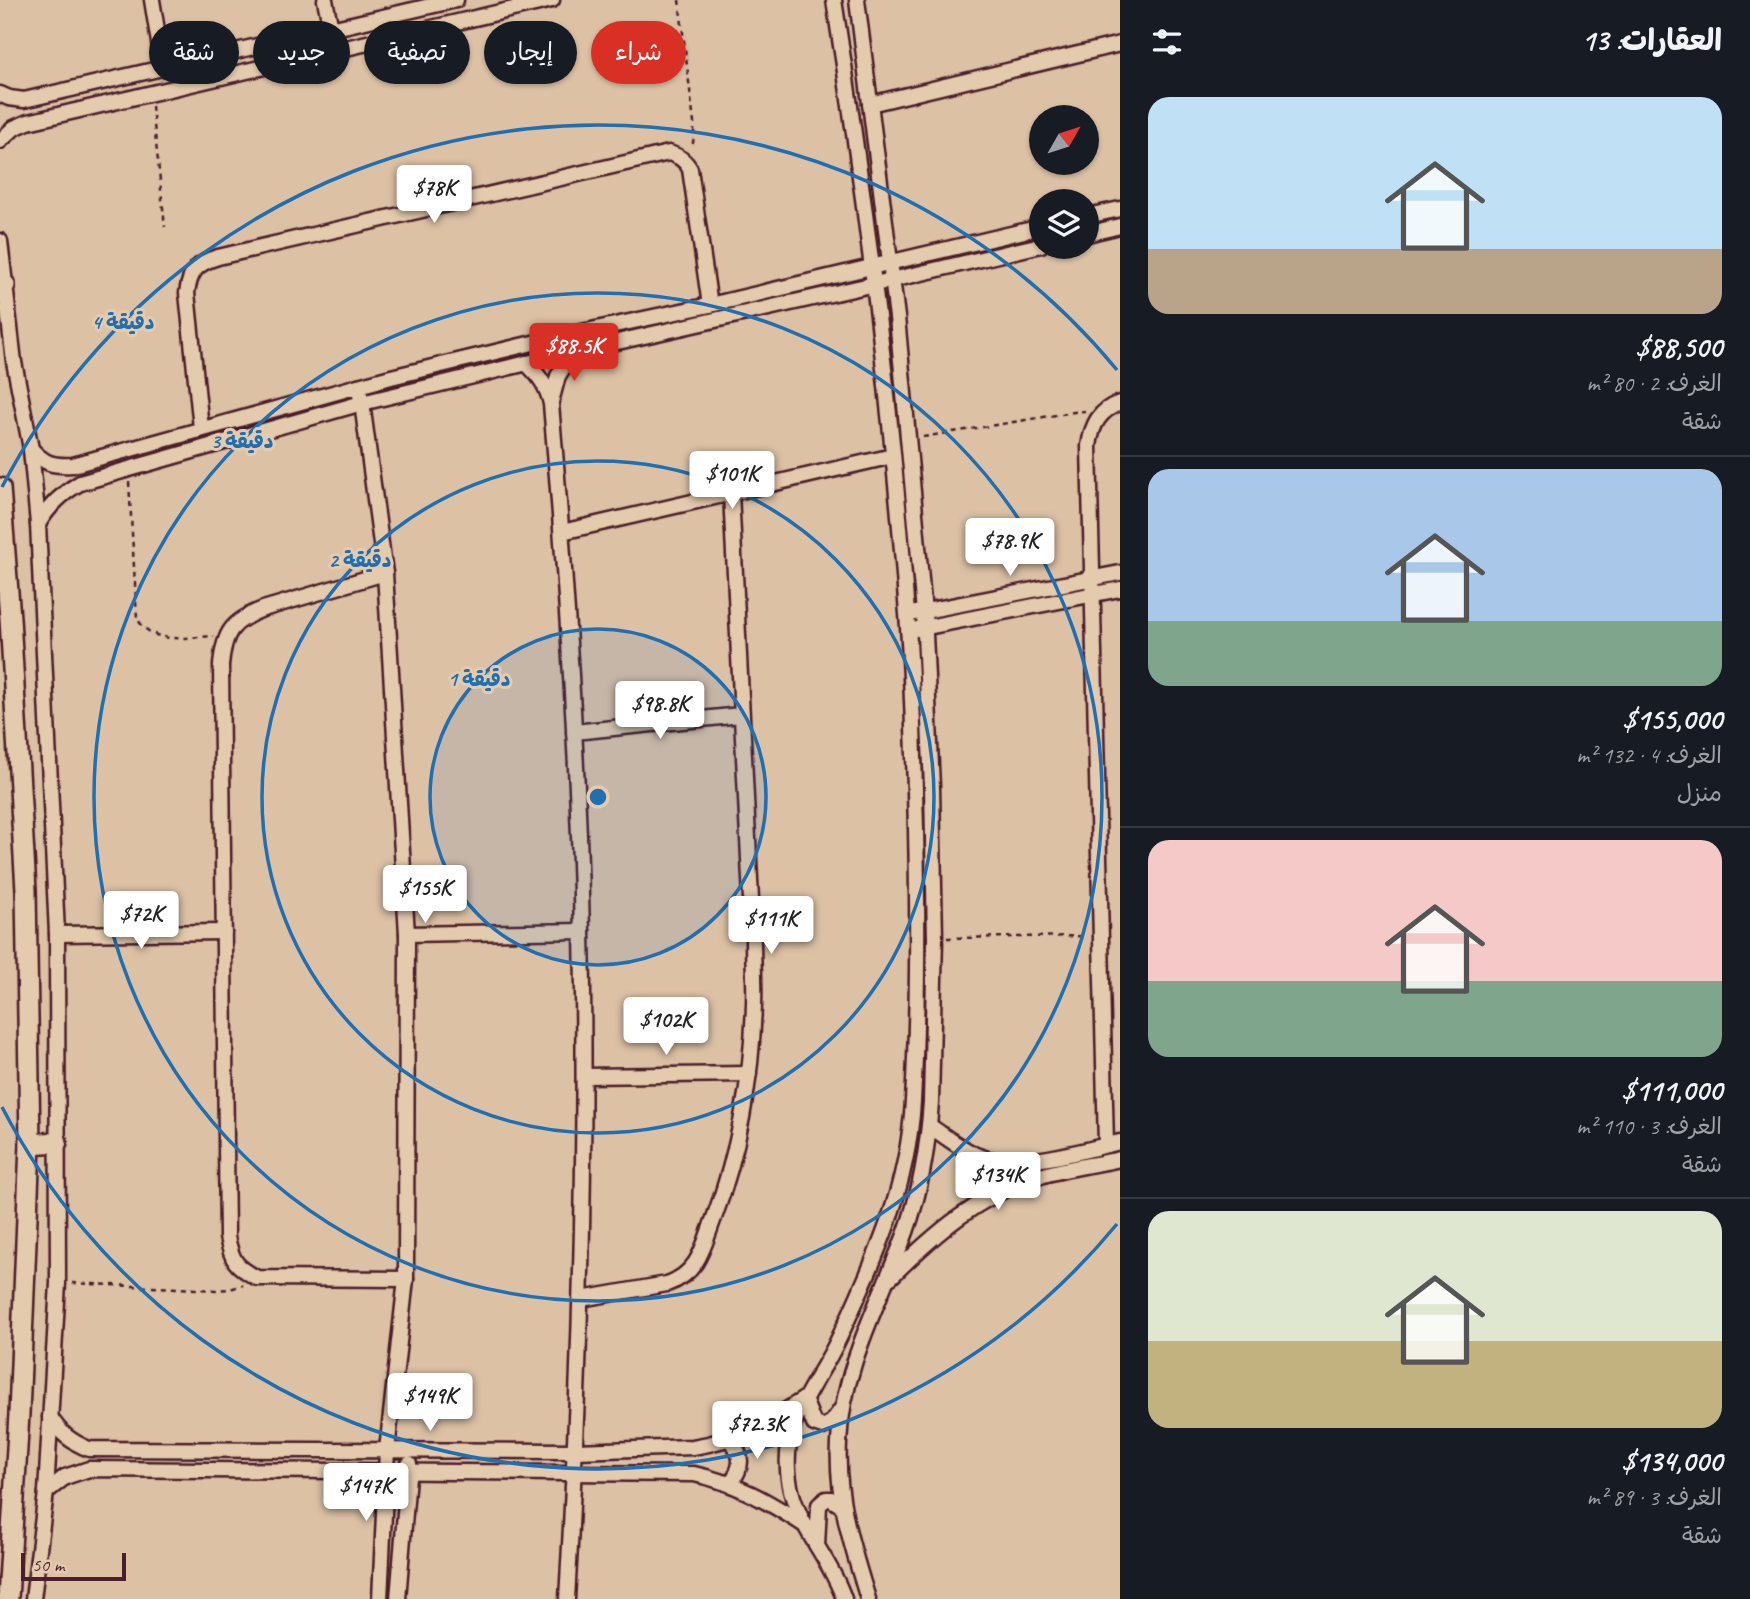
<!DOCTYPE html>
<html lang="ar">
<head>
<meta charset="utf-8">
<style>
  body { margin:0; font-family:Caveat,"Playpen Sans Arabic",sans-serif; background:#242831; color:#f1f3f6; direction:rtl; height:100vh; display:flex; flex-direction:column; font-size:26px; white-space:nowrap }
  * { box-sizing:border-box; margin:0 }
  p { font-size:23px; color:#9ea1a6 }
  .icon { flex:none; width:38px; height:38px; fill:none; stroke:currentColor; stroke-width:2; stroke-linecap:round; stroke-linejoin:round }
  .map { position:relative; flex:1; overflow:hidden; direction:ltr }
  .sheet { display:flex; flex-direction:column; background:#171b24; width:630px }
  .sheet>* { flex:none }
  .banner { position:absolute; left:21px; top:21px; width:665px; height:63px; direction:rtl; display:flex; gap:14px }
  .needle { width:46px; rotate:51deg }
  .controls { position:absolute; left:1029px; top:105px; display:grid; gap:14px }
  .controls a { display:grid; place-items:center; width:70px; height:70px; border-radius:50%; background:#171b24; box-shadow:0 2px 5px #0004; font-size:35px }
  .scale { position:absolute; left:21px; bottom:18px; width:105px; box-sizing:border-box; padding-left:7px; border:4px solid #4a1f2b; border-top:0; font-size:19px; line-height:24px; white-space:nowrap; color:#4a1f2b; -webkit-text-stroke:5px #e5cbad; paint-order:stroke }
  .price { position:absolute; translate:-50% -60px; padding:0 16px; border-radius:7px; background:#fff; color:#222; font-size:23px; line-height:46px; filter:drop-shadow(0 2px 4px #0008) }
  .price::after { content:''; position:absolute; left:50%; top:42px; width:21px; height:16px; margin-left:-10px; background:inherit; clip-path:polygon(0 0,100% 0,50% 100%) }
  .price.current { background:#d93025; color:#fff }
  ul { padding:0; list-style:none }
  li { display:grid; align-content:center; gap:14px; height:371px; padding:0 28px }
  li+li { border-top:2px solid #363941 }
  li span { display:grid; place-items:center; height:217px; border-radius:21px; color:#555 }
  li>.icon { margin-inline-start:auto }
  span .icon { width:126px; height:126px; fill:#fffc; stroke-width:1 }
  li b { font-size:30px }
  h2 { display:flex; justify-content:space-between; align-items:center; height:84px; padding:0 28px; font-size:30px }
  .chip { padding:0 24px; border-radius:32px; background:#171b24; box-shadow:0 2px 5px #0004; font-size:24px; line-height:63px }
  .chip.current { background:#d93025; color:#fff }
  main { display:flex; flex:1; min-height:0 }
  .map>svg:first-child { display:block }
</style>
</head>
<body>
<main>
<section class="sheet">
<h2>العقارات: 13<svg class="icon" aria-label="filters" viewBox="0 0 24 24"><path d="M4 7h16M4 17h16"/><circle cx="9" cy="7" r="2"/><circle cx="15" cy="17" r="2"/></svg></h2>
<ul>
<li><span style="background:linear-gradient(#bfe0f5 70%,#b9a48a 0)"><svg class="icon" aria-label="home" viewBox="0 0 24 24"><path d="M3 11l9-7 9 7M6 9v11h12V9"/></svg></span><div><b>$88,500</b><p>الغرف: 2 · 80 m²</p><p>شقة</p></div></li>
<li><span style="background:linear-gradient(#a9c7e8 70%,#7fa58c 0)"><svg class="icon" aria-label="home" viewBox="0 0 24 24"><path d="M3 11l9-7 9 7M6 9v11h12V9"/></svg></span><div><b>$155,000</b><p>الغرف: 4 · 132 m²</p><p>منزل</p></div></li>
<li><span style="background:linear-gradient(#f6c9c9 65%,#7fa58c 0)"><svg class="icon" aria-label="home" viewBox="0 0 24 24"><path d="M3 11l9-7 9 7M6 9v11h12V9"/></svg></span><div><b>$111,000</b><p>الغرف: 3 · 110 m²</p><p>شقة</p></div></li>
<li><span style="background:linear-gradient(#dfe7d0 60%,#c2b280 0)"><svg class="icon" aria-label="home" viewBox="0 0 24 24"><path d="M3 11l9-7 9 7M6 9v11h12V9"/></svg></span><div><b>$134,000</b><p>الغرف: 3 · 89 m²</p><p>شقة</p></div></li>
</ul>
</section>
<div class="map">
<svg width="1120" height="1599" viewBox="0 0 1120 1599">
  <rect width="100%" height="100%" fill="#dcc1a5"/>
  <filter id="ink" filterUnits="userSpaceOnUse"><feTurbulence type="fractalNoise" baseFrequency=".0143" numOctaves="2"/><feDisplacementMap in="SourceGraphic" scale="14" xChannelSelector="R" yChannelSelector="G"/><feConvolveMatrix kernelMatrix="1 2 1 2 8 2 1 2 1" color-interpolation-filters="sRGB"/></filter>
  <g filter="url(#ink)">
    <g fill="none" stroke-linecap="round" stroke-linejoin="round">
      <!-- street casing -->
      <g stroke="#4a1f2b" stroke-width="19">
        <g id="street">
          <polyline points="152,0 163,67"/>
          <polyline points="325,0 331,29"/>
          <path d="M834,0C866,204 892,408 907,614C913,686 914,758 916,829C918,920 918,1010 913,1101C908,1188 876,1258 840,1336C817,1387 780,1417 789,1480C795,1524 830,1557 844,1599"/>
          <path d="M857,0L897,317L924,612L932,787L935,938L931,1102C928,1146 921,1190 906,1232C880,1301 842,1368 839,1443C836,1498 852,1547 868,1599"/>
          <polyline points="0,94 9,98 24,100 456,0"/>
          <polyline points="870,104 1120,44"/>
          <polyline points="0,141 14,128 28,122 552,0"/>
          <polyline points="1087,216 1120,209"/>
          <polyline points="1087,234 1120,226"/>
          <polyline points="0,241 14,362 31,449 38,524 57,934 58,1283 46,1492 33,1599"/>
          <path d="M526,363C539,375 547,386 551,404C566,579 578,756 582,932C587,1155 580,1377 567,1599"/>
          <polyline points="358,386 362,403 385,573 407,934 406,1279 387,1450 380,1599"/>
          <polyline points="551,402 558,376 573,352"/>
          <path d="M201,428L187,293C190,271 197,263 218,257L669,153C679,156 685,160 690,169L710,305"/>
          <path d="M31,449C45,464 52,466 73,465L391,377L558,337L710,305L1041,227"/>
          <path d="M38,524C49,506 61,494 80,483L362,403L573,352L875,284L1041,245"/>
          <polyline points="562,532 893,456"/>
          <path d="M385,573L263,609C232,621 224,632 221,665L227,1237C232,1261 235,1266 257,1278L406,1279"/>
          <polyline points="915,613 1120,573"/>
          <polyline points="917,629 1120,589"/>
          <polyline points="574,732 741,715"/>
          <polyline points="57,934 224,932"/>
          <polyline points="407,934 582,931"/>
          <polyline points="584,1076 749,1074"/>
          <path d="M930,1126C946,1137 962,1150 981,1157C1020,1170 1080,1151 1120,1142"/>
          <path d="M1106,1145L1089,446C1092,425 1099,410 1120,403"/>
          <path d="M981,1157C971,1173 974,1186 988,1198"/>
          <path d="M891,1277C935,1233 980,1194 1041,1176C1067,1168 1094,1165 1120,1159"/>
          <path d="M581,1299L667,1284C699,1273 703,1247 714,1218C739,1151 752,1076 754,1004C755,983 753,961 753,940L731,493"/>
          <path d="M50,1417C60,1433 71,1442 89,1449L576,1451L693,1447C738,1440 766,1423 804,1399L814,1424L823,1427L832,1422L842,1408"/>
          <path d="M729,1439C744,1455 743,1467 730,1484"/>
          <path d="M46,1492L65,1477L89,1469L694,1474C737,1483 769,1502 806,1526"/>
          <polyline points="817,1546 819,1505 826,1499 831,1499 842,1506"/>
          <polyline points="398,1599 409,1464"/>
        </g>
      </g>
      <!-- secondary casing -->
      <g stroke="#4a1f2b" stroke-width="24">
        <g id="secondary">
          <polyline points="0,286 5,285"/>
          <polyline points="0,488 10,618 26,890 30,1144 19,1414 8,1599"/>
          <polyline points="30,1144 57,1142"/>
        </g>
      </g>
      <!-- path -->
      <g stroke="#4a1f2b" stroke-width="2.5" stroke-dasharray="5 5" stroke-linecap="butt">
        <polyline points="679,0 694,123 694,136 692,149"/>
        <polyline points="152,106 165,227"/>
        <polyline points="923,437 1074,412 1085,411"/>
        <path d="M129,482L137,618C152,646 186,637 214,636"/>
        <polyline points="947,938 1087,936"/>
        <polyline points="72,1283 216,1290 230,1289 243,1285"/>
      </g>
      <!-- street -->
      <use href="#street" stroke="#e5cbad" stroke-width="14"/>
      <!-- secondary -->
      <use href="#secondary" stroke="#e5cbad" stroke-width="19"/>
    </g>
  </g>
  <!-- distance rings -->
  <circle cx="598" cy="797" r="168" fill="#1f6fb2" fill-opacity=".12"/>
  <g fill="none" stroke="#1f6fb2" stroke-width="3.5">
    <circle cx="598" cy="797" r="168"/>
    <circle cx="598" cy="797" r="336"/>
    <circle cx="598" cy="797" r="504"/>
    <path d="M1117 1224A672 672 0 0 1 2 1107M2 487A672 672 0 0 1 1117 370"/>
  </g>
  <circle cx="598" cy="797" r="10" fill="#1f6fb2" stroke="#e5cbad" stroke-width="3.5"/>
  <g font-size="21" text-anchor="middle" font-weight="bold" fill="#1f6fb2" stroke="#e5cbad" stroke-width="6" stroke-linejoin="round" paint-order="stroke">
    <text x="123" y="329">4 دقيقة</text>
    <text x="242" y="448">3 دقيقة</text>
    <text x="360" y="567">2 دقيقة</text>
    <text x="479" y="686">1 دقيقة</text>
  </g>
</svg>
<div class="controls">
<a><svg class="needle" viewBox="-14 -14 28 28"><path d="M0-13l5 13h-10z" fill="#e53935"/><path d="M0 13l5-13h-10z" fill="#9ea1a6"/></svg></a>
<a><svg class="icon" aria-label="layers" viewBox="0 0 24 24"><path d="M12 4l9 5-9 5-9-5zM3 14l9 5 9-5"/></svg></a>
</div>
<div class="scale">50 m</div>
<b class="price" style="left:434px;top:225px">$78K</b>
<b class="price current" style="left:574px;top:383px">$88.5K</b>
<b class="price" style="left:732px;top:511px">$101K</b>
<b class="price" style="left:1010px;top:578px">$78.9K</b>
<b class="price" style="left:660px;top:741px">$98.8K</b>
<b class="price" style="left:425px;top:925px">$155K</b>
<b class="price" style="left:141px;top:951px">$72K</b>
<b class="price" style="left:771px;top:956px">$111K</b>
<b class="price" style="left:666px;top:1057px">$102K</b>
<b class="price" style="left:998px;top:1212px">$134K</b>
<b class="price" style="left:430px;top:1433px">$149K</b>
<b class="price" style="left:757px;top:1461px">$72.3K</b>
<b class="price" style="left:366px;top:1523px">$147K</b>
<div class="banner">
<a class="chip current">شراء</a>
<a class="chip">إيجار</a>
<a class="chip">تصفية</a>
<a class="chip">جديد</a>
<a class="chip">شقة</a>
</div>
</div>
</main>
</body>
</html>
